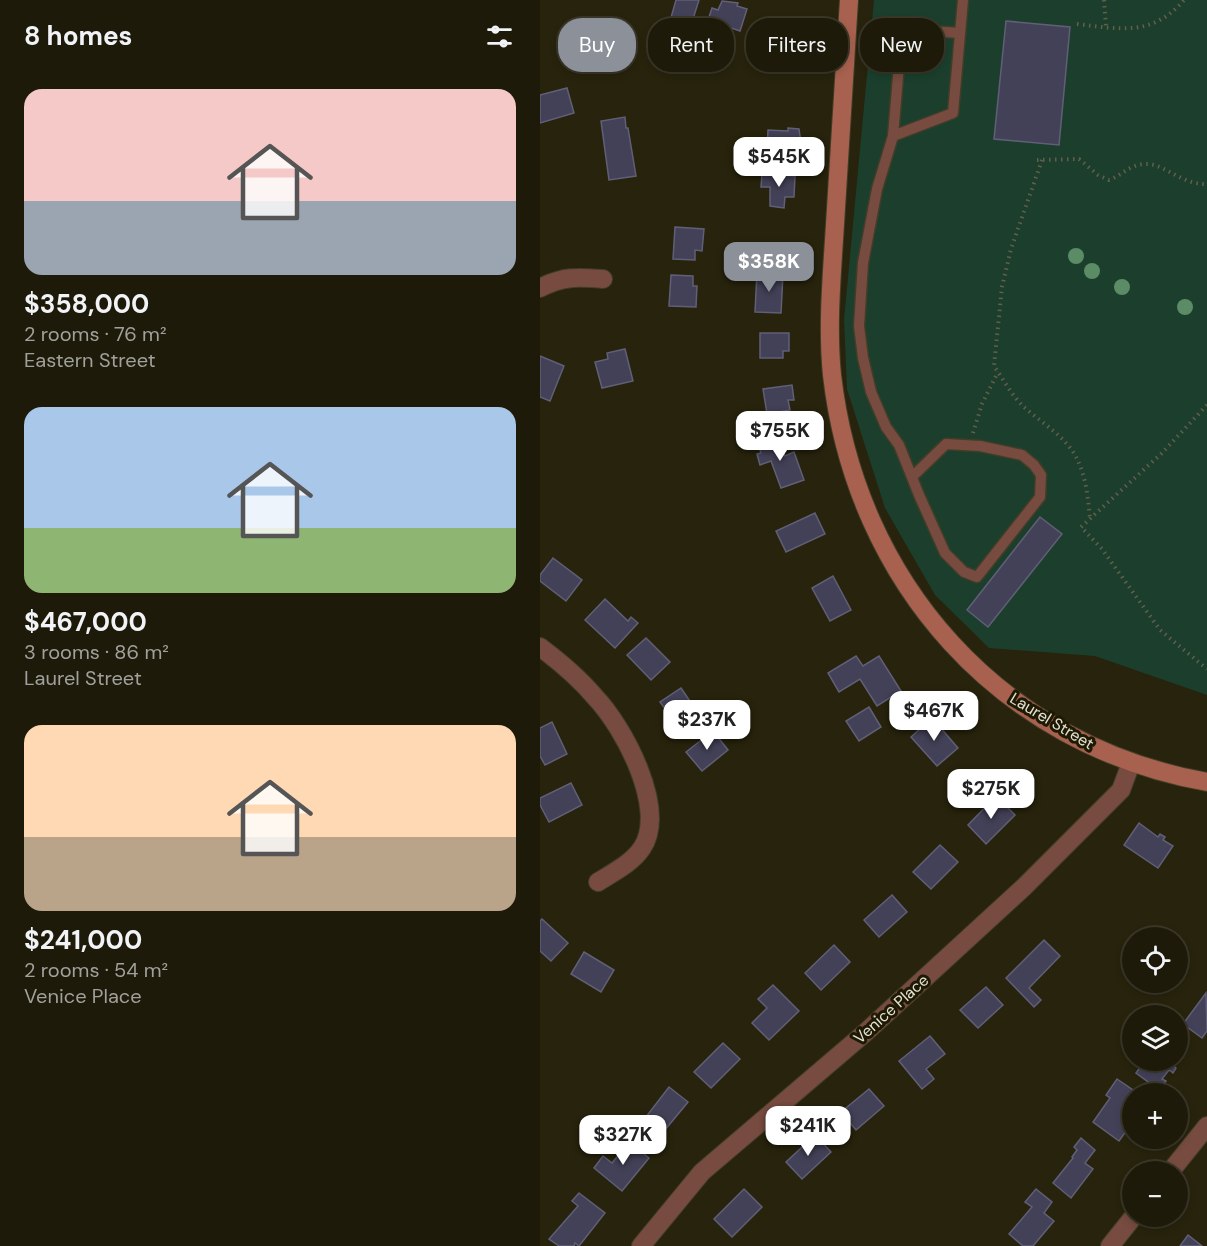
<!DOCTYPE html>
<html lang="en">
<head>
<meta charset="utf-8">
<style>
  body { margin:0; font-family:"DM Sans",sans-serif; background:#2a2717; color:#f1f3f6; height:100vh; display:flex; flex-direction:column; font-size:22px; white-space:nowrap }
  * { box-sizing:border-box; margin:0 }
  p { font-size:20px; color:#a0a19c }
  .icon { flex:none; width:33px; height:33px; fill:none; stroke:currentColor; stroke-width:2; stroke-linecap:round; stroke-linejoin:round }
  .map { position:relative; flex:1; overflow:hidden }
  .details { display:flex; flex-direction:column; background:#1d1a09; width:540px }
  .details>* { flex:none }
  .top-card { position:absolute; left:18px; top:18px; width:558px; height:54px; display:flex; gap:12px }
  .tools { position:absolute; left:582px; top:927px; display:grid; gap:12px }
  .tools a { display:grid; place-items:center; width:66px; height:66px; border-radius:50%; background:#1d1a09; box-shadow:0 3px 9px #0003,0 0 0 2px #3b382a; font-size:30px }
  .price { position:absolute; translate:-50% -51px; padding:0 14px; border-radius:12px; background:#fff; color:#222; font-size:20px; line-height:39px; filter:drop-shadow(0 2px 3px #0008) }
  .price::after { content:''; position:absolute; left:50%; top:36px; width:18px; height:14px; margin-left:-9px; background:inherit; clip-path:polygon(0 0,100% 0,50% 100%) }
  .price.active { background:#8c9099; color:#fff }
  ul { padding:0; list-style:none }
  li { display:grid; align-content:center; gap:12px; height:318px; padding:0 24px }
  li span { display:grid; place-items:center; height:186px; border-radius:18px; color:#555 }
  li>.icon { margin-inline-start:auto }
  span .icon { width:108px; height:108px; fill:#fffc; stroke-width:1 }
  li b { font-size:26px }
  h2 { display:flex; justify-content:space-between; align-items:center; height:72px; padding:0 24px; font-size:26px }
  .chip { padding:0 21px; border-radius:24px; background:#1d1a09; box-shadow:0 3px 9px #0003,0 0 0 2px #3b382a; font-size:21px; line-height:54px }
  .chip.active { background:#8c9099; color:#fff }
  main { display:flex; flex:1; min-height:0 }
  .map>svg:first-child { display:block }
</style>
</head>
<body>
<main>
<section class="details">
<h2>8 homes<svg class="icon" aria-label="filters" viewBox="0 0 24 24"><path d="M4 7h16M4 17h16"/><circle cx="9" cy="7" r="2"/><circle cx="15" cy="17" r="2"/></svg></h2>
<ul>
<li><span style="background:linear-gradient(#f6c9c9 60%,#9aa5b1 0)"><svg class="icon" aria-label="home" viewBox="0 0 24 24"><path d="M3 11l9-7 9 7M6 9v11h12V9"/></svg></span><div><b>$358,000</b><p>2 rooms · 76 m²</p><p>Eastern Street</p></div></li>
<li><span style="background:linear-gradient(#a9c7e8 65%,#8fb573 0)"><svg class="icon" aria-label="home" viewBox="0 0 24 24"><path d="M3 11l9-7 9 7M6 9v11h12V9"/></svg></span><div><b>$467,000</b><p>3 rooms · 86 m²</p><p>Laurel Street</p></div></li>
<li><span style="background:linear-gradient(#ffd9b3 60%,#b9a48a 0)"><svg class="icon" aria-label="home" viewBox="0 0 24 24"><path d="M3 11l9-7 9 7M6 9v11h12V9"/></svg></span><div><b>$241,000</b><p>2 rooms · 54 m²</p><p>Venice Place</p></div></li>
</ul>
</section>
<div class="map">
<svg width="667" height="1246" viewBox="0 0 667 1246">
  <rect width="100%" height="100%" fill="#27230c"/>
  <!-- green -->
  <polygon fill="#1b3f2c" points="334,0 667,0 667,695 555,656 449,648 395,595 345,508 307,389 304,320"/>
  <!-- building -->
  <g fill="#434157" stroke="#615f77" stroke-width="1.5">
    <polygon points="136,0 159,0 153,19 148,17 145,26 130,21"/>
    <polygon points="182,1 198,3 197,6 207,9 200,31 168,20 172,8 178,10"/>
    <polygon points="466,21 530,27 519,145 454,139"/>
    <polygon points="119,33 130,36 127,49 115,46"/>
    <polygon points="234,34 257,35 255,72 232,71"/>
    <polygon points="27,88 34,113 0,123 0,95"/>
    <polygon points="85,117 86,128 88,128 96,176 69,180 61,121"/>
    <polygon points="248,128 259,129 261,143 259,143 258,155 247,154 247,151 227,151 228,130 248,131"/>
    <polygon points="222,174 255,176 254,197 245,197 244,208 230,206 230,187 221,187"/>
    <polygon points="135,227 164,229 162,251 155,250 155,260 133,259"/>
    <polygon points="217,273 243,274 241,313 215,312"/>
    <polygon points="131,275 153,276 153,286 157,286 156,307 129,306"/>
    <polygon points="220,333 249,333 249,351 243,351 243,358 220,358"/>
    <polygon points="85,349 93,381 62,388 55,362 68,359 67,353"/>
    <polygon points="0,356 24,366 10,401 0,397"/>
    <polygon points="252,385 254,400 248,400 250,410 227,414 223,389"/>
    <polygon points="238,436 245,456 254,452 264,480 241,488 231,461 220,465 217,454 221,453 218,443"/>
    <polygon points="275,513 285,534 246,552 236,531"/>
    <polygon points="500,517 522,534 448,627 427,610"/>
    <polygon points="13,558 42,580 26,601 0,581 0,575"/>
    <polygon points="293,576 311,610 290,621 272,588"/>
    <polygon points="65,599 88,621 91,617 98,623 75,648 45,620"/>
    <polygon points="106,638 130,662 111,680 87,655"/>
    <polygon points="316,656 323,666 339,656 361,691 337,706 320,679 299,692 288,673"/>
    <polygon points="141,688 160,716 140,730 120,702"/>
    <polygon points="329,707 341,727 319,741 306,721"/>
    <polygon points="392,718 418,748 397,766 371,737"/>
    <polygon points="12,722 27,754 5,765 0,756 0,728"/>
    <polygon points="173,731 188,750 162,771 146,752"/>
    <polygon points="31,783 42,805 9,822 0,805 0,798"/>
    <polygon points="456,796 475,815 446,844 428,825"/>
    <polygon points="599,823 618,837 620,834 625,837 623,840 633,846 618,868 584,845"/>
    <polygon points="400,845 418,862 391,889 373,872"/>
    <polygon points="352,895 367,912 339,937 324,920"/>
    <polygon points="2,919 28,943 11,961 0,951 0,921"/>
    <polygon points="504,940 520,956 489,988 501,1000 494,1007 466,978"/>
    <polygon points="294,945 310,962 281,990 265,973"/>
    <polygon points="44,952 74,970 61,992 31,974"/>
    <polygon points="233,985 259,1011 229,1040 212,1023 227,1008 218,999"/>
    <polygon points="446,987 463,1005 438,1028 420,1010"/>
    <polygon points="666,993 667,1031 662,1038 643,1024"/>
    <polygon points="390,1036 405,1054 386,1069 394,1079 382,1089 359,1061"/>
    <polygon points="183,1043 200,1059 171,1088 154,1072"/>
    <polygon points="605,1060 636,1060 633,1065 636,1068 633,1073 629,1070 622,1079 626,1081 619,1090 596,1073"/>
    <polygon points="577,1079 596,1092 592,1094 592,1097 586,1106 592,1111 592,1123 579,1141 553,1122 570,1098 566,1095"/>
    <polygon points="129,1087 148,1102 120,1136 102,1122"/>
    <polygon points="329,1089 344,1106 316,1130 301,1112"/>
    <polygon points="275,1135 291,1152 262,1179 246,1162"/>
    <polygon points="541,1138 555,1150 545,1163 553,1169 531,1198 513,1183 533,1158 532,1157 537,1150 534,1147"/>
    <polygon points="89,1142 109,1158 82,1191 54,1168 63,1156 72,1163"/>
    <polygon points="204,1189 222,1207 192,1237 174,1219"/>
    <polygon points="496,1189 512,1202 504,1213 514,1221 493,1246 483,1246 469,1234 492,1207 485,1202"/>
    <polygon points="39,1193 65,1213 39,1246 35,1243 34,1246 19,1246 9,1239 38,1206 32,1201"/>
    <polygon points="648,1235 662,1246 640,1246"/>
  </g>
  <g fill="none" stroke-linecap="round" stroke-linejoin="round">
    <!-- lane casing -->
    <g stroke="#413e28" stroke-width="13">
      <g id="lane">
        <polyline points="353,136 413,113 423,0"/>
        <polyline points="372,477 406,444 440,446 482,455 494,465 501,475 500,497 437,577 424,572 405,553 379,495 359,445 346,427 331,392 323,358 319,326 323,263 337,189 353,136 362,29 420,33"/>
      </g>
    </g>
    <!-- street casing -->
    <g stroke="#413e28" stroke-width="20">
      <g id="street">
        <path d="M0,288C23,276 37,277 63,279"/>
        <path d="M0,647C20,662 39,678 55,697C83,726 128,809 102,848C92,863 74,872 58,882"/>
        <polyline points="630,1172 667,1126"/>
        <polyline points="101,1246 162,1172 326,1032 484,887 581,790 591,763"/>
        <polyline points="570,1246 594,1216"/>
      </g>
    </g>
    <!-- secondary casing -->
    <g stroke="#413e28" stroke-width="20">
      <path id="secondary" d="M309,0C305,75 299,149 295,224C292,274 287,325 292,375C316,583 460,745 667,782"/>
    </g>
    <!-- path -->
    <g stroke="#635f4b" stroke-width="4" stroke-dasharray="1.5 4.5" stroke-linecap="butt">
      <polyline points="564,0 566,27"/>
      <path d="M537,24C580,29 612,37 644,0"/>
      <path d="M497,160L539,159L558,175L569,180C582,175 590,165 604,164C623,162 641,185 667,184"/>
      <path d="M502,160L471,249L462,287L454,366C463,379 472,396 484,407C502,423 523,435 535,455C546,475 548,497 550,519"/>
      <polyline points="667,405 622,453 541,527 562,549 620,630 667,669"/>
      <polyline points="433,433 442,404 458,372"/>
    </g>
    <!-- lane -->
    <use href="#lane" stroke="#774b3f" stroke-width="10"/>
    <!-- street -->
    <use href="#street" stroke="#774b3f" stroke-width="18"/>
    <!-- secondary -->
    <use href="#secondary" stroke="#a7614e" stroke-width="18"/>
  </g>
  <!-- trees -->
  <g fill="#5c8c66">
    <circle cx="536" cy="256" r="8"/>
    <circle cx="552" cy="271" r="8"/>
    <circle cx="582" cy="287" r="8"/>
    <circle cx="645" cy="307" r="8"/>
  </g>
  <g text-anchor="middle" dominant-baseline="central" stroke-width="6" stroke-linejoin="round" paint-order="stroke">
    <!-- street labels -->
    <g font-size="16" fill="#e3e1d3" stroke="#1d1903">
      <text transform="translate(512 721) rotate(31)">Laurel Street</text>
      <text transform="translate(351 1009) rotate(-42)">Venice Place</text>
    </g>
  </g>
</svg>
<div class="tools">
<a><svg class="icon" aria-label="locate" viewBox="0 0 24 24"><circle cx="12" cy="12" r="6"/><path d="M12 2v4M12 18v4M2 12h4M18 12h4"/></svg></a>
<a><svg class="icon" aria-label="layers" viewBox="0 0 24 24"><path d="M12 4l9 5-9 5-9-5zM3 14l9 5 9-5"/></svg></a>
<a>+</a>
<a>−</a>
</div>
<b class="price" style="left:239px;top:188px">$545K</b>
<b class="price active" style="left:229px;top:293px">$358K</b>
<b class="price" style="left:240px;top:462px">$755K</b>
<b class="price" style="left:394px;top:742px">$467K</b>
<b class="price" style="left:167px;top:751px">$237K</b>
<b class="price" style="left:451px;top:820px">$275K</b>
<b class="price" style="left:268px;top:1157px">$241K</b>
<b class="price" style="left:83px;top:1166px">$327K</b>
<div class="top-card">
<a class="chip active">Buy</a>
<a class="chip">Rent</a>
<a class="chip">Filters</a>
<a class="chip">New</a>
</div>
</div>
</main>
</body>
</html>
